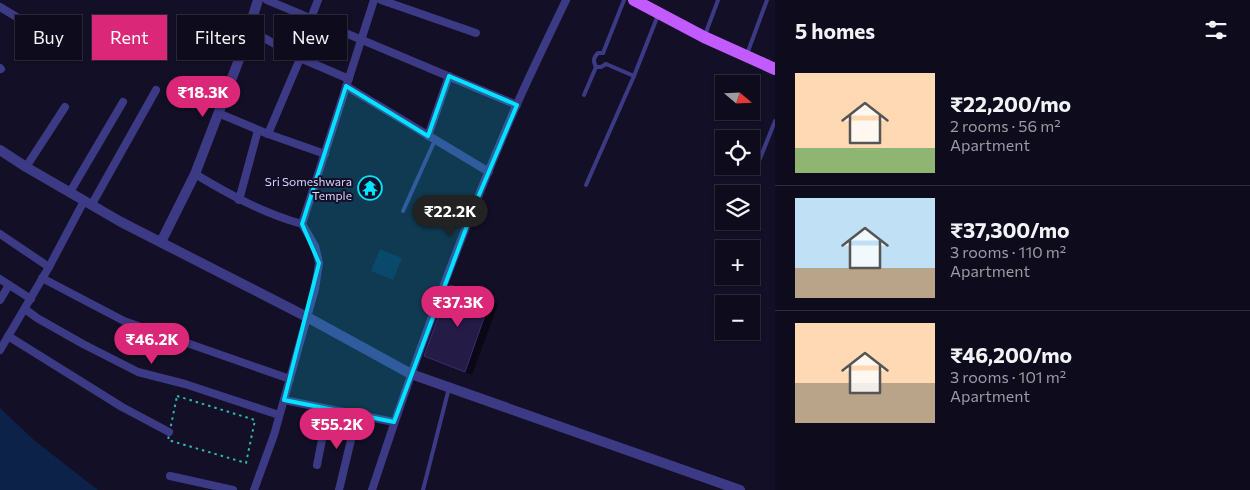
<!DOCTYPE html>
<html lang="en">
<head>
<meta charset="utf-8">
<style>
  body { margin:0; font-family:Commissioner,sans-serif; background:#171425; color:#f1f3f6; height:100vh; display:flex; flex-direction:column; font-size:19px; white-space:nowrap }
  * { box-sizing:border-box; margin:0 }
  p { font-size:16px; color:#9b9ba3 }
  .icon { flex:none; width:28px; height:28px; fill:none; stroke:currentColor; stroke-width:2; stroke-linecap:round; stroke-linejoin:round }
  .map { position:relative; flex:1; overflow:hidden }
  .sheet { display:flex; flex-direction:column; background:#0e0b1c; width:475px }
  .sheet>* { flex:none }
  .banner { position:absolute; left:15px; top:15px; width:475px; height:45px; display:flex; gap:10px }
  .needle { width:32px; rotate:109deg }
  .fabs { position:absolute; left:715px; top:75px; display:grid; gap:10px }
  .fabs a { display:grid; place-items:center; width:45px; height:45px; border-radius:0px; background:#0e0b1c; box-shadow:0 1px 4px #0004,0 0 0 1px #2e2b3b; font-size:25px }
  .price { position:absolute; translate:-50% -42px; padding:0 11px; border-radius:18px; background:#db2777; color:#fff; font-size:16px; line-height:32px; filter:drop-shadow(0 1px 2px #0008) }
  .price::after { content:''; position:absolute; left:50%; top:30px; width:15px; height:11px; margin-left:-8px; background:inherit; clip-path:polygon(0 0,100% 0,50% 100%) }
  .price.current { background:#222; color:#fff }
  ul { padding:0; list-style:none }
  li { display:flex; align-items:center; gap:15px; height:125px; padding:0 20px }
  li+li { border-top:1px solid #2e2b3b }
  li span { display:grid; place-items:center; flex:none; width:140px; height:100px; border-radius:0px; color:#555 }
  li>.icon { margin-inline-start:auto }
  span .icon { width:60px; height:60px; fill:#fffc; stroke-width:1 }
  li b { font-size:21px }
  h2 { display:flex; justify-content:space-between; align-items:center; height:60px; padding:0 20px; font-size:21px }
  .pill { padding:0 18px; border-radius:0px; background:#0e0b1c; box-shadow:0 1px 4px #0004,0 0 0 1px #2e2b3b; font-size:18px; line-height:45px }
  .pill.current { background:#db2777; color:#fff }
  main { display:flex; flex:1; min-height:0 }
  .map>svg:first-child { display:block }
</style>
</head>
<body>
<main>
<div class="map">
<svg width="775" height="490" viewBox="0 0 775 490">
  <rect width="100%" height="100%" fill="#130f26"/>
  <!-- water -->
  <g fill="#0c2248">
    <polygon points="380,249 402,258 393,280 371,271"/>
    <polygon points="0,408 35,441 98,490 0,490"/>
  </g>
  <!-- shadow -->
  <polygon fill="#0007" points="451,287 491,300 498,304 472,375 425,356"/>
  <!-- building -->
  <polygon fill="#241b47" stroke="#3b2d73" points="450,285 491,298 465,372 424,356"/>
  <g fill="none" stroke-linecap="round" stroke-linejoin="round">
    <!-- path -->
    <polygon stroke="#2fb8b0" stroke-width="2" stroke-dasharray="2.5 4" stroke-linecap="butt" points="177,396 255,420 246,463 168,440"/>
    <!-- service -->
    <g stroke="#3d3a85" stroke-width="4">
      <polyline points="705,35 718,0"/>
      <polyline points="603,53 624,0"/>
      <path d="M603,53H598C593,58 593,61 596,67H601L606,64"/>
      <polyline points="747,54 767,0"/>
      <polyline points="606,64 634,76"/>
      <polyline points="584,95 596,67"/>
      <polyline points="759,161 775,121"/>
      <polyline points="586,185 634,76 658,15"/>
      <polyline points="403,211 435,140"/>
      <polyline points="423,490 449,388"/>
    </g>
    <!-- minor -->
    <g stroke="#3d3a85" stroke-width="8">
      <polyline points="267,0 517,105"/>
      <polyline points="381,0 476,33"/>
      <polyline points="0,7 20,19"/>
      <polyline points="311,18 318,0"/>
      <polyline points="248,29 300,58 349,79"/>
      <polyline points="0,68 1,69"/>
      <polyline points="346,86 489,172"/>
      <polyline points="218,113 268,134 325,154"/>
      <polyline points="268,134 316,21"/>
      <polyline points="428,136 449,76"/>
      <polyline points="26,167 65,107"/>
      <path d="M195,174C230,195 263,213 302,224L374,0"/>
      <polyline points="70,192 123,102"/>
      <polyline points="239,200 258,130"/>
      <polyline points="92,204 156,90"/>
      <polyline points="0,234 49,267"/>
      <polyline points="42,278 124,321 290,379"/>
      <polyline points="0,279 31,299"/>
      <polyline points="0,300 9,285"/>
      <polyline points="25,309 37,318 83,344 138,372 185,384 279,415"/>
      <polyline points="8,336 122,407 169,432"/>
      <polyline points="0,350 49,267 84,201"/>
      <polyline points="284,400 394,422"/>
      <polyline points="317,465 328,409"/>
      <polyline points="170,476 233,490"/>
      <polyline points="254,490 274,435 315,289 319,263 315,246 302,224"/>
      <polyline points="339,490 357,415"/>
      <path d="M372,490C413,365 458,241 510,120C527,80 547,40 566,0"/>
    </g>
    <!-- tertiary -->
    <g stroke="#3d3a85" stroke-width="10">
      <polyline points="0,150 26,167 121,222 307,317 411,374 740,490"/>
      <polyline points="161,242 195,174 240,57 258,0"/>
    </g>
    <!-- primary -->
    <polyline stroke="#c25bff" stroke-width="12" points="634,0 704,37 775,69"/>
  </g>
  <!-- marked area -->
  <path fill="#00e5ff" fill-opacity="0.2" stroke="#00e5ff" stroke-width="4" stroke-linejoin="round" d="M449,76L517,105L474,207L394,422L284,400L319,263L302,224L346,86L428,136Z"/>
  <!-- icons -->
  <defs>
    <g id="temple-ring" transform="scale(1.25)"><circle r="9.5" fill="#130f26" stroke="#00e5ff" stroke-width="1.5"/><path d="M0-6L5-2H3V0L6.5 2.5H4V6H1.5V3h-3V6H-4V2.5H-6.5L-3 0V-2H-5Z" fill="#00e5ff"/></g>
  </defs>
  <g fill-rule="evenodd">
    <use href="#temple-ring" x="370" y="188"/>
  </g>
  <g text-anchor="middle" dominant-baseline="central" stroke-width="4" stroke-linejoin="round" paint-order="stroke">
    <!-- poi labels -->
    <g font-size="12" fill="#d9d4ff" stroke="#130f26" text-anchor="end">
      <text x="352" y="181">Sri Someshwara<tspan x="352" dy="14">Temple</tspan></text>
    </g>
  </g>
</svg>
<div class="fabs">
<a><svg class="needle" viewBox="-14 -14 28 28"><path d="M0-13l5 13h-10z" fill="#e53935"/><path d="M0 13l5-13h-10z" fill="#9b9ba3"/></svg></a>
<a><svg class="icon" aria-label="locate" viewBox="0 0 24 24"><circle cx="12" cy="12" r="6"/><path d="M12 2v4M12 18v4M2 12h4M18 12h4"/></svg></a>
<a><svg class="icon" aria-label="layers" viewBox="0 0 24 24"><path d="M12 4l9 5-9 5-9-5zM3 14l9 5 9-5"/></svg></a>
<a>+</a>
<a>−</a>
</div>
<b class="price" style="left:203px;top:118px">₹18.3K</b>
<b class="price current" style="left:450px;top:237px">₹22.2K</b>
<b class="price" style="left:458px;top:328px">₹37.3K</b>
<b class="price" style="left:152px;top:365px">₹46.2K</b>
<b class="price" style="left:337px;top:450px">₹55.2K</b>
<div class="banner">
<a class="pill">Buy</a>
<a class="pill current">Rent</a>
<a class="pill">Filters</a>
<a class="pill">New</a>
</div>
</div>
<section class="sheet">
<h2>5 homes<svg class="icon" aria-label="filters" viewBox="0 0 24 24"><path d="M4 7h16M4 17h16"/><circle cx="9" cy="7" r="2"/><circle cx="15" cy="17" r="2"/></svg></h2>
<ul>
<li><span style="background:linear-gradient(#ffd9b3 75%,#8fb573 0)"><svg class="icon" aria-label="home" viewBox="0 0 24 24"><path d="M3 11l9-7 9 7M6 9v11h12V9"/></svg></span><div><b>₹22,200/mo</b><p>2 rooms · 56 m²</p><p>Apartment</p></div></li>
<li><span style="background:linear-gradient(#bfe0f5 70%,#b9a48a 0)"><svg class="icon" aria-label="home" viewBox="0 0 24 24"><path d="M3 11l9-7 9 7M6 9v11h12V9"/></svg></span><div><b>₹37,300/mo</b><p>3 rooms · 110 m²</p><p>Apartment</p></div></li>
<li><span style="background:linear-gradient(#ffd9b3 60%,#b9a48a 0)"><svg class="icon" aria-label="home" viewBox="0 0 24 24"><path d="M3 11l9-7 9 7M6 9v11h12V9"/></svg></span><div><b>₹46,200/mo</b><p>3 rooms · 101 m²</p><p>Apartment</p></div></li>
</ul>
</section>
</main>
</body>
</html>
